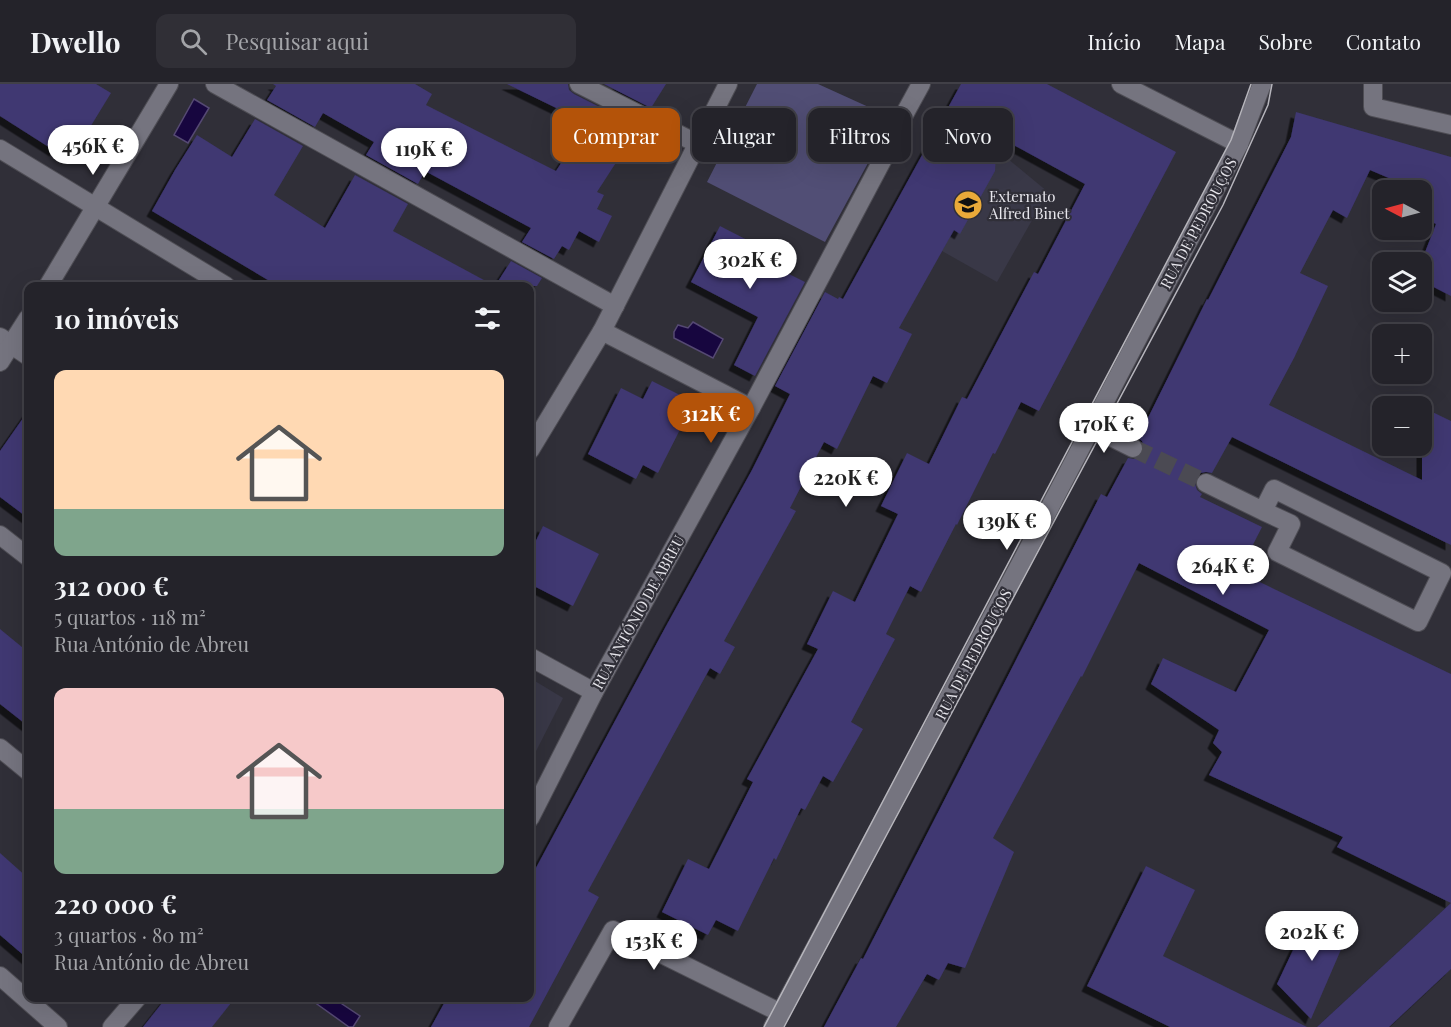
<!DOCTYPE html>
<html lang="pt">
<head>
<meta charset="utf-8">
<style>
  body { margin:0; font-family:"Playfair Display",serif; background:#302f36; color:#f1f3f6; height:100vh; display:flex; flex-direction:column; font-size:22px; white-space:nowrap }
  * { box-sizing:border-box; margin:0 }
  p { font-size:20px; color:#a3a4a8 }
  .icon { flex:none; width:33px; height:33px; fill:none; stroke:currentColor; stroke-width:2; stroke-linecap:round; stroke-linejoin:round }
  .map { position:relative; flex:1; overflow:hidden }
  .sheet { position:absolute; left:24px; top:198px; width:510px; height:720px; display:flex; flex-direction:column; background:#24232a; border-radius:12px; box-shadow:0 6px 24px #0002,0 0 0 2px #414047 }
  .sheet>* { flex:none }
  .top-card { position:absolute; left:552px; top:24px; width:570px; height:54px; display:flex; gap:12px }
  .needle { width:39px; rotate:276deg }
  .fabs { position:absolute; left:1372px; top:96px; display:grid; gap:12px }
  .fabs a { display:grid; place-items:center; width:60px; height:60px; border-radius:12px; background:#24232a; box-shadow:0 6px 24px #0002,0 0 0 2px #414047; font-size:30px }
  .price { position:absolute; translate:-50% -51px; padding:0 14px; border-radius:21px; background:#fff; color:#222; font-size:20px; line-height:39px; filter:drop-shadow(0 2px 3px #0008) }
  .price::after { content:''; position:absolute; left:50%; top:36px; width:18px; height:14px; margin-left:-9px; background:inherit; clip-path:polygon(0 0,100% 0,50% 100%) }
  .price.selected { background:#b45309; color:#fff }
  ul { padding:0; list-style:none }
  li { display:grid; align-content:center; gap:12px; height:318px; padding:0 30px }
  li span { display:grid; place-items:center; height:186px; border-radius:12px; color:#555 }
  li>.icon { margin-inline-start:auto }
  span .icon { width:108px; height:108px; fill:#fffc; stroke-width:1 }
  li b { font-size:26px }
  h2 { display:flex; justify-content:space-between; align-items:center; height:72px; padding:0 30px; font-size:26px }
  .tag { padding:0 21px; border-radius:12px; background:#24232a; box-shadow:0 6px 24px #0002,0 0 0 2px #414047; font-size:21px; line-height:54px }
  .tag.selected { background:#b45309; color:#fff }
  header { display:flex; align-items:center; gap:36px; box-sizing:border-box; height:84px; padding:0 30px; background:#24232a; border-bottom:2px solid #414047 }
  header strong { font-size:28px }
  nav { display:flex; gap:33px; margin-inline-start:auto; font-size:21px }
  .search { width:420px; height:54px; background:#302f36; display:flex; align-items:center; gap:15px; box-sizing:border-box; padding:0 21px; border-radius:12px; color:#a3a4a8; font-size:22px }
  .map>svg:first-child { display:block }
</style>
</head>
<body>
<header>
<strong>Dwello</strong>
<div class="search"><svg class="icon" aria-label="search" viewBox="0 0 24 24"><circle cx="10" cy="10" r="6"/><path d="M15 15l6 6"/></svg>Pesquisar aqui</div>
<nav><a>Início</a><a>Mapa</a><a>Sobre</a><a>Contato</a></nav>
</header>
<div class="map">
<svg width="1451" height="943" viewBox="0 0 1451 943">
  <defs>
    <filter id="shadow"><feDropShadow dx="-5.5" dy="5.5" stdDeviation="0" flood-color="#0009"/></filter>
  </defs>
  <rect width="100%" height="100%" fill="#302f38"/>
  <!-- built -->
  <g fill="#393847">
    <polygon points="996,65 1048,108 997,198 942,167"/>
    <polygon points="530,594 563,614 530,679"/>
  </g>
  <!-- green -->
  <polygon fill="#514e75" points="757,0 818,0 895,35 874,68 825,158 707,98"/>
  <!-- water -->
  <g fill="#17063f" stroke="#554973" stroke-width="1.5">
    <polygon points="194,15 209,24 188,59 174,51"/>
    <polygon points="693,238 723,255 713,274 674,254 674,248 678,241 688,244"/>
    <polygon points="321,914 333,914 360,932 353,943 349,943 317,920"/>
  </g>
  <!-- building -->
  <g fill="#3f3772" filter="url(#shadow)">
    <polygon points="0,0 96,0 111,9 81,58 67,49 55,67 0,32"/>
    <polygon points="273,0 415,0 432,10 426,21 556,87 587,39 507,0 568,0 569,6 574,10 639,43 597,108 604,111 597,125 612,132 599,158 579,147 569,166 562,162 554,175 522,158 531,144 425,87 418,100 366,71 374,58 323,29 315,43 267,16 276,2"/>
    <polygon points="604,0 666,0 651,24"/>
    <polygon points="961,0 1047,0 1176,68 1039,327 1021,318 995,370 993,369 957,441 956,440 921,508 910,502 886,550 895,555 851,638 863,645 833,698 823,692 805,726 801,724 776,776 774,774 738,847 716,836 708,851 662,828 688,775 709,785 753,698 747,695 818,565 807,560 833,507 855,518 898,430 881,422 907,369 929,380 962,313 967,315 1034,188 1038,190 1085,100 997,52 995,87 960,150 954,146 899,244 912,250 887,299 873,292 837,365 824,358 790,424 796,427 724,557 735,563 720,590 710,584 588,807 599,813 529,943 431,943 447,914 530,914 530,795 665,544 752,386 790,310 775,302 825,208 838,215 839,213 843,215"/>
    <polygon points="1296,28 1451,73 1451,212 1422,197 1422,176 1436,140 1422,133 1422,106 1417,106 1370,86 1347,134 1333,126 1300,189 1328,202 1294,274 1269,321 1422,396 1422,323 1451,337 1451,461 1232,353 1212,389 1206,388 1200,389 1196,395 1195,400 1197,406 1202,410 1200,413 1262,443 1239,488 1451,590 1451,819 1337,763 1343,753 1209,691 1222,668 1213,659 1219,646 1151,600 1163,574 1236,608 1269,546 1139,479 1082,593 1081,592 993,754 1014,768 965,884 948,879 939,896 927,890 896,943 824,943 861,874 863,875 1101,410 1107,413 1128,374 1134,375 1139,374 1143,370 1144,363 1142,357 1138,354 1207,215 1208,216 1291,53"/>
    <polygon points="255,35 303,62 274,111 325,144 355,91 408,120 393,147 495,202 511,177 542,194 537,202 278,202 152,127 175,86 197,51 232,73"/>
    <polygon points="720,142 784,175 779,185 805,198 755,292 734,281 758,233 691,198"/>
    <polygon points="652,297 694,318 658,389 643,381 636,395 588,370 621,304 643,315"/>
    <polygon points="28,327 28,434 0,413 0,367"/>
    <polygon points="543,442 599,470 573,522 530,500 530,469"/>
    <polygon points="0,545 28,568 28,642 0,620"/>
    <polygon points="0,769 28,794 28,875 0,851"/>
    <polygon points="1146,782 1195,806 1163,872 1307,943 1170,943 1087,902"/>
    <polygon points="1451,819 1451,885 1389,943 1317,943"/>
    <polygon points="1311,828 1349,847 1311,935 1277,900"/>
    <polygon points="166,914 235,914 212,943 143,943"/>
  </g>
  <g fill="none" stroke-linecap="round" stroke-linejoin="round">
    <!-- minor-tunnel -->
    <polyline stroke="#4b4a53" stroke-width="18" stroke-dasharray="18 9" stroke-linecap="butt" points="1133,364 1206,399"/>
    <!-- minor casing -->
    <g stroke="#4e4d54" stroke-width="20">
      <g id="minor">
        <polyline points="215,0 615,222"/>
        <polyline points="579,0 698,60"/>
        <polyline points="1121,0 1239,60"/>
        <polyline points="1373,0 1373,23 1451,41"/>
        <polyline points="0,65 226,202"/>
        <polyline points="48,202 169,0"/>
        <polyline points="602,247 751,324"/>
        <polyline points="0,253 28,272"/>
        <polyline points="0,278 28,234"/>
        <polyline points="1091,343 1133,364"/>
        <polyline points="530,366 602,247 728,0"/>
        <polyline points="1206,399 1263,427 1274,405 1442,489 1418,538 1277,468 1291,440 1263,427"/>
        <polyline points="0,451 28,473"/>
        <polyline points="530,573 594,608"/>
        <polyline points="0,664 28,687"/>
        <polyline points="530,734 594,608 751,324 884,73 904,31 921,0"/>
        <polyline points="0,892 58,943"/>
        <polyline points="112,943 137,914"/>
        <polyline points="558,943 613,846 781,929"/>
        <polyline points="773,943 1025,471 1239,60 1262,0"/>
      </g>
    </g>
    <!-- minor -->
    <use href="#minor" stroke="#75747f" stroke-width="18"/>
    <!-- tram -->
    <g stroke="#b6b5bc" stroke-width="1.5">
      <polyline points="764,943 1231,56 1251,0"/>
      <polyline points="784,943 1223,121 1268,21 1272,0"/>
    </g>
  </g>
  <!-- icons -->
  <defs>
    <g id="school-disc" transform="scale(1.5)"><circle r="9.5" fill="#eaaa39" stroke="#302f38"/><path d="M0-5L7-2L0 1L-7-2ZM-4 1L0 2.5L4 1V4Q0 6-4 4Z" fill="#111"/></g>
  </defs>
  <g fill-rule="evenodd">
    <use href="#school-disc" x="968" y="121"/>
  </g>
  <g text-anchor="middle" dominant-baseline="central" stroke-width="4.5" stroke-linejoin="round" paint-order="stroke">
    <!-- poi labels -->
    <g font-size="15" fill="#e7e6ec" stroke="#302f38" text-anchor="start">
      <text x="989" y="112">Externato<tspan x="989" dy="17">Alfred Binet</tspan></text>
    </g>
    <!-- street labels -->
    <g font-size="15" fill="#e7e6ec" stroke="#302f38">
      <text transform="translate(1198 139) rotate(-62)">RUA DE PEDROUÇOS</text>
      <text transform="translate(638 528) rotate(-61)">RUA ANTÓNIO DE ABREU</text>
      <text transform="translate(973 570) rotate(-62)">RUA DE PEDROUÇOS</text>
    </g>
  </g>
</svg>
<div class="fabs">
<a><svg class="needle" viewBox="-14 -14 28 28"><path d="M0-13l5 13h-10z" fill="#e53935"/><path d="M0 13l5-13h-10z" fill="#a3a4a8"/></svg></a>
<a><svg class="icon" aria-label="layers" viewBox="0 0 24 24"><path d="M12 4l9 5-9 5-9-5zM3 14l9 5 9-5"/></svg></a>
<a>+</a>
<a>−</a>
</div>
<b class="price" style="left:93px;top:92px">456K €</b>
<b class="price" style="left:424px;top:95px">119K €</b>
<b class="price" style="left:750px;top:206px">302K €</b>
<b class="price selected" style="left:711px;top:360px">312K €</b>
<b class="price" style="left:1104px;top:370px">170K €</b>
<b class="price" style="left:846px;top:424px">220K €</b>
<b class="price" style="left:1007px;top:467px">139K €</b>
<b class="price" style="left:1223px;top:512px">264K €</b>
<b class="price" style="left:1312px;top:878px">202K €</b>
<b class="price" style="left:654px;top:887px">153K €</b>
<div class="top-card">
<a class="tag selected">Comprar</a>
<a class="tag">Alugar</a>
<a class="tag">Filtros</a>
<a class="tag">Novo</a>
</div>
<section class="sheet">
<h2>10 imóveis<svg class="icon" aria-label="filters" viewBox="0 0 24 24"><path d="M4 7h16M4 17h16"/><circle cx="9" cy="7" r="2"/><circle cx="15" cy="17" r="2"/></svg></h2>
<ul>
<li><span style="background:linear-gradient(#ffd9b3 75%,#7fa58c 0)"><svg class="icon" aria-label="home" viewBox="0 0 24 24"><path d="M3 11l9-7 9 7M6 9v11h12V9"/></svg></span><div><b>312 000 €</b><p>5 quartos · 118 m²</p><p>Rua António de Abreu</p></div></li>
<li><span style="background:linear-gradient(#f6c9c9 65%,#7fa58c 0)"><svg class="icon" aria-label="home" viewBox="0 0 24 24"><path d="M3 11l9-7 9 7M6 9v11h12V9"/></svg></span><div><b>220 000 €</b><p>3 quartos · 80 m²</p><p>Rua António de Abreu</p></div></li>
</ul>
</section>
</div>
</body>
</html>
